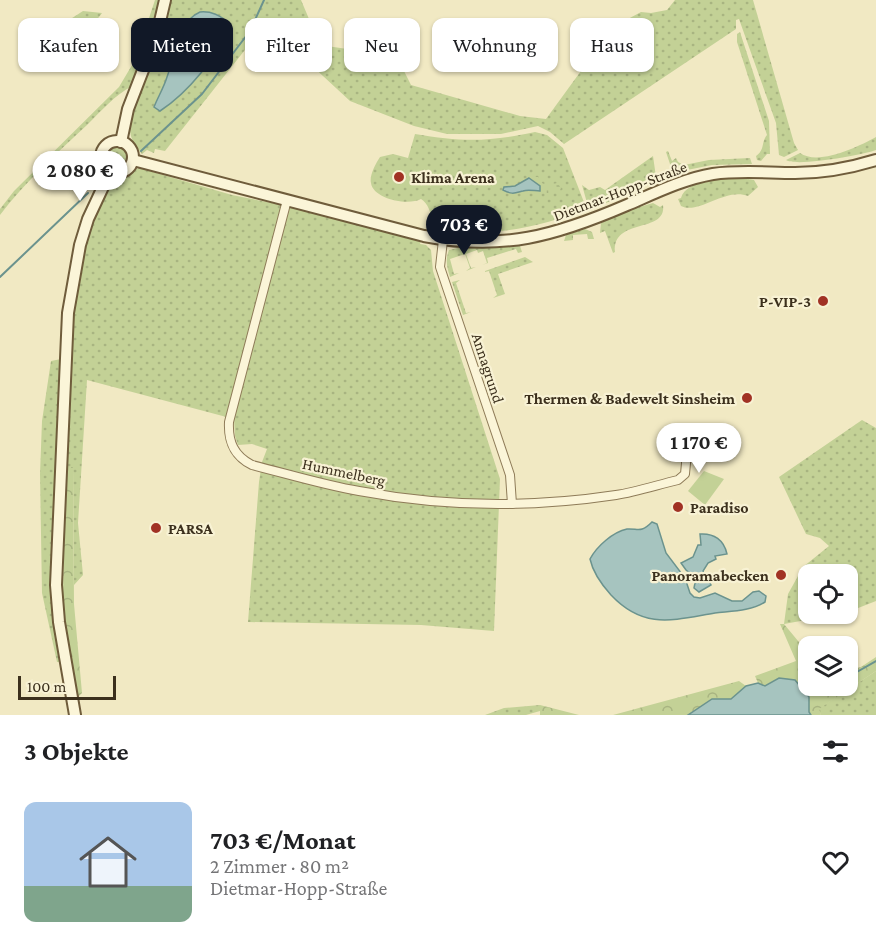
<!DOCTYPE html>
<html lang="de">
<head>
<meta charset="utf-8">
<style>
  body { margin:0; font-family:"Crimson Pro",serif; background:#f2f2f2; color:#202124; height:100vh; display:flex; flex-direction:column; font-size:22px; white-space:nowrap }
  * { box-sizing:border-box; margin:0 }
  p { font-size:20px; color:#757577 }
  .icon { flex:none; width:33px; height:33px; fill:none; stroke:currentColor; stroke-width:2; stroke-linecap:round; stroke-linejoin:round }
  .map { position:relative; height:715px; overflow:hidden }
  .panel { display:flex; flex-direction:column; background:#fff; flex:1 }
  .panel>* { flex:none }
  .guide { position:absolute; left:18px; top:18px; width:840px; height:54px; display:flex; gap:12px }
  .controls { position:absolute; left:798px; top:564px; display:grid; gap:12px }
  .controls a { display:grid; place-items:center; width:60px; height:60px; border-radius:12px; background:#fff; box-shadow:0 2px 4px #0004; font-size:30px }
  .scale { position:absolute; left:18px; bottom:15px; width:98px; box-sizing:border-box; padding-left:6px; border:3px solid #3c301d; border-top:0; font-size:16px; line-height:21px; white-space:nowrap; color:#3c301d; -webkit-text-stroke:4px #f8f2d4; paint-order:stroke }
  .price { position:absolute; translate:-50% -51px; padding:0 14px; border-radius:21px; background:#fff; color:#222; font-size:20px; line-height:39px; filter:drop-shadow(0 2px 3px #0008) }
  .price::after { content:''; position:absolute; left:50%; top:36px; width:18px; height:14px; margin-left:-9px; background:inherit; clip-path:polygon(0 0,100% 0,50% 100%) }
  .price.selected { background:#111827; color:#fff }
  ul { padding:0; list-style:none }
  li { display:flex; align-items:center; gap:18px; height:150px; padding:0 24px }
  li span { display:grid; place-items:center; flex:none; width:168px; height:120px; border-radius:12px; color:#555 }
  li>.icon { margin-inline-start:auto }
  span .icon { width:72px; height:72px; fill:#fffc; stroke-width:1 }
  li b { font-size:26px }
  h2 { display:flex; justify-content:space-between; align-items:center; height:72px; padding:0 24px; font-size:26px }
  .tag { padding:0 21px; border-radius:12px; background:#fff; box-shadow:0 2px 4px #0004; font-size:21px; line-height:54px }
  .tag.selected { background:#111827; color:#fff }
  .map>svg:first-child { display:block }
</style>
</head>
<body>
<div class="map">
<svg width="876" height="715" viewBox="0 0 876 715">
  <defs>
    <pattern id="grass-dots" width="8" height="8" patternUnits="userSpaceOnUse" patternTransform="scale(1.5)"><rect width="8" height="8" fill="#c3d196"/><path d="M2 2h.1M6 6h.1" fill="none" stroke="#a8b481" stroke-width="1.8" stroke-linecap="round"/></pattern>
    <pattern id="forest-crowns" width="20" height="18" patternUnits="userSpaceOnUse" patternTransform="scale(1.5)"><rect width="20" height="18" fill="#c3d196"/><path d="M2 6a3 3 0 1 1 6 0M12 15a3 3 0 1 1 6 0" fill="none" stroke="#a8b481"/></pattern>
    <pattern id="wetland-marsh" width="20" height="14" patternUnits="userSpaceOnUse" patternTransform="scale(1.5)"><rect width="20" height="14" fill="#c3d196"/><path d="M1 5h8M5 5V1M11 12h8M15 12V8" fill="none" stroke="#a8b481"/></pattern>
  </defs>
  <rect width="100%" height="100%" fill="#f1e9c3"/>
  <!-- grass -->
  <g fill="url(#grass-dots)">
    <path d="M155,0H162L158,20L132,86C115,95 101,111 87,125C57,153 25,182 0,215V209L14,191L119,87L135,60Z"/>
    <path d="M168,0H301L320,45L354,50L385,33L411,85L520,116L546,119L613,27L641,12L651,13L667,10L675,0H753L794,143L798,150L784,157L779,155L776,123L739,19L736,20V29L564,144L550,132L538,126L501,134H447L414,126L350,101L296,51L252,41L165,151L155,149L154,153L147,150L142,154C136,147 130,139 130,129C130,94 156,35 168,0Z"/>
    <polygon points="83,11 102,13 77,46 64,56 52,31"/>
    <path d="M740,32L769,121L770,154H767L761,161L757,160L756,156C765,150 761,142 767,135L737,42V34Z"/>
    <path d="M535,132L547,135L563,148L587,210C553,221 518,232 482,232C465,231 448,228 431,226C433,217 429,204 421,199C408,206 373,199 371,183C369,176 376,163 380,157L393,154L408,158L415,134C461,142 489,142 535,132Z"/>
    <path d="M876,137V150C863,155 796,167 786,160L800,153C818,166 858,147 876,137Z"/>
    <path d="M116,144L125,147L129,155L127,164L119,169L118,163L111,160L106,162C102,153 107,146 116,144Z"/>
    <polygon points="668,151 672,161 676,158 678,162 684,165 709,160 750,158 752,164 712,165 677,172 671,167 666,152"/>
    <polygon points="653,156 656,177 649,185 589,210 582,185 589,190 600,187 605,190"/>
    <polygon points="139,168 232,195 302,209 421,240 420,244 426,245 431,250 433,271 500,479 494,631 421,625 248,622 259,482 262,462 267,449 252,444 238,445 235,436 234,419 87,380 78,523 83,575 74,585 73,467 65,467 70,330 82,249 98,209 112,180"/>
    <path d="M743,178L754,180L758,187L748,196C725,187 699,215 681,206L678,199L681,198C686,179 726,179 743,178Z"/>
    <path d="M653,203L660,207L663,205C667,234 612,217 615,252L613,253L605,231L600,233L601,223L629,210Z"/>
    <polygon points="585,229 592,232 594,239 588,239 587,234 573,235 573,240 564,241 566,235"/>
    <path d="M520,246L522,252L518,253L516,249L487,258L488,263L482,265L487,263L483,251L478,253L477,250L466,254L471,268L476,267L466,271L470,268L465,254L450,259L454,274L459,273L450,277C447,267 445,260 449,250L458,248Z"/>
    <polygon points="525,257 533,262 498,274 505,294 493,298 497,295 489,271 485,272 485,271"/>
    <polygon points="460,280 456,283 466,313 471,312 463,315 452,282"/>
    <polygon points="61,359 56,452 53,591 62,662 57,662 42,593 40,474 42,421 51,361"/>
    <polygon points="862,420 876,428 876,601 848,612 848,574 808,574 808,614 839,614 784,624 788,594 803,567 829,546 820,538 806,534 779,477"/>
    <polygon points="876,671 876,715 821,715 818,709"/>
    <polygon points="540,705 540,711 526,715 485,715 504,708"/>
  </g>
  <!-- forest -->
  <g fill="url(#forest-crowns)">
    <polygon points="65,467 73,467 74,604 82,693 78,697 65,626 63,594"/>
    <polygon points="780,624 784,624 808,653 808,686 848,686 848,670 861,667 876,657 876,671 819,709 821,715 811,715 809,712 809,697 795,680 779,678 765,686 758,683 755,676 796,661"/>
    <polygon points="739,681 746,686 731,699 712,699 688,715 613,715"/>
    <polygon points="540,705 579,715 540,715"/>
  </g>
  <!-- wetland -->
  <path fill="url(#wetland-marsh)" d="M534,177H538L542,183L546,185L558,183L561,189C555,194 547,194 540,191V186L532,179Z"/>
  <!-- pitch -->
  <polygon fill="#c3d196" points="704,471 724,479 705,505 688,491"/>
  <!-- water -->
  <g fill="#a6c4bf" stroke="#6b938e" stroke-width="1.5">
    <path d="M200,12C210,11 222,15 228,24C221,55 186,94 160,111L154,107C158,97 164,87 167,77C175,56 177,22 200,12Z"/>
    <path d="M529,178L540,186V191C535,191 528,189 523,191C515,193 512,195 503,190L504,187L515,186Z"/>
    <path d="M652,522L657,524L666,553L685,578L690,593L694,597L700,598L715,593L732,601H742L753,592L759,591L766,596L765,602C751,611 731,611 715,613C673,620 644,630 611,595C602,585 593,573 590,559C597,546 613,532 627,529C638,528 640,534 652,522Z"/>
    <path d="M700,534C714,533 724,540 727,554L715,556L716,559L708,563L703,571L705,577L700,580L701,581L708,579L711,585L699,592L694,588L696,578L686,570L681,563L693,557L698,545H701Z"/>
    <polygon points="779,678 795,680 809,697 809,712 811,715 688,715 712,699 731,699 746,686 758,683 765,686"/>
  </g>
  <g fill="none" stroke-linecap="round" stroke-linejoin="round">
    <!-- stream -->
    <g stroke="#6b938e" stroke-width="2">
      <polyline points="141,151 202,94 250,31 264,0"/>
      <polyline points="0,277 88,193"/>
      <polyline points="848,677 876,661"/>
      <polyline points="820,692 832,686"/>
    </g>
    <!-- street casing -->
    <g stroke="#8e7b58" stroke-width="10">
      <g id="street">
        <path d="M287,200L229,422C228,442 234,456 252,465C288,474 324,485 359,491C444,507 530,508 616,495C636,492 657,485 678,480L685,474L687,452"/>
        <polyline points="443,240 440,267 510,475 512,504"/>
      </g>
    </g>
    <!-- secondary casing -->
    <g stroke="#6f5c3b" stroke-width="14">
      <g id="secondary">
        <circle cx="117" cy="157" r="16"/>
        <polyline points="121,142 128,109 157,34 165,0"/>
        <path d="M133,160L424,236C503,251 555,236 627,205C655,193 683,179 713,174C740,170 768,173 795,173C822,173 850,168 876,160"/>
        <polyline points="75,715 59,622 56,585 68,313 80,245 88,219 110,172"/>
      </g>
    </g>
    <!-- street -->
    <use href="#street" stroke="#fbf5d8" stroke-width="8"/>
    <!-- secondary -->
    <use href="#secondary" stroke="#fbf5d8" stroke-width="10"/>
  </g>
  <!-- markers -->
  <g fill="#a13224" stroke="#f8f2d4" stroke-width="2">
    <circle cx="399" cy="177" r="6"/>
    <circle cx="823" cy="301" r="6"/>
    <circle cx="747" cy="398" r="6"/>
    <circle cx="678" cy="507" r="6"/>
    <circle cx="156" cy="528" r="6"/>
    <circle cx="781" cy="575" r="6"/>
  </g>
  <g text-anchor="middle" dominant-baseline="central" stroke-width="4.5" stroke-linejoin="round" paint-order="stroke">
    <!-- poi labels -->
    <g font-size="16" font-weight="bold" fill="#3c301d" stroke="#f8f2d4" text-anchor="start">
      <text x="411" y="177">Klima Arena</text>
      <text x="811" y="301" text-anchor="end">P-VIP-3</text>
      <text x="735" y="398" text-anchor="end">Thermen &amp; Badewelt Sinsheim</text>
      <text x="690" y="507">Paradiso</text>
      <text x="168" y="528">PARSA</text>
      <text x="769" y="575" text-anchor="end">Panoramabecken</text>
    </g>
    <!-- street labels -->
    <g font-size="16" fill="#3c301d" stroke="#f8f2d4">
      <text transform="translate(620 191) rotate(-21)">Dietmar-Hopp-Straße</text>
      <text transform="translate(488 368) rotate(72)">Annagrund</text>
      <text transform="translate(344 472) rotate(12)">Hummelberg</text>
    </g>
  </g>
</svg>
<div class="controls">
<a><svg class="icon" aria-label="locate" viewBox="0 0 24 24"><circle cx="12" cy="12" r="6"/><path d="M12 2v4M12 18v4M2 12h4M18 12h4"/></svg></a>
<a><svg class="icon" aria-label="layers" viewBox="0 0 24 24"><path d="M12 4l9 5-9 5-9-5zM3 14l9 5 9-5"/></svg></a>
</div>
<div class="scale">100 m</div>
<b class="price" style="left:80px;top:202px">2 080 €</b>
<b class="price selected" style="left:464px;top:256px">703 €</b>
<b class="price" style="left:699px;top:474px">1 170 €</b>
<div class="guide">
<a class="tag">Kaufen</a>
<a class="tag selected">Mieten</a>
<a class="tag">Filter</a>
<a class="tag">Neu</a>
<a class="tag">Wohnung</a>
<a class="tag">Haus</a>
</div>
</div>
<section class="panel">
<h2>3 Objekte<svg class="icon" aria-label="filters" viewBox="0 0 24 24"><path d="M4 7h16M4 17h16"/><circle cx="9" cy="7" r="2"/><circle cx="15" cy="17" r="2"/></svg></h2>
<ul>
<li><span style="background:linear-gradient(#a9c7e8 70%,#7fa58c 0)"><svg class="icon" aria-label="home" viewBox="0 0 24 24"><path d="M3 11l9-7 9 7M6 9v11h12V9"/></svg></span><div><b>703 €/Monat</b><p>2 Zimmer · 80 m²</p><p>Dietmar-Hopp-Straße</p></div><svg class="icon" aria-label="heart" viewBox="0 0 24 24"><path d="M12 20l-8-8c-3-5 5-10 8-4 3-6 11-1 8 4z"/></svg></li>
</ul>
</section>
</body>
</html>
